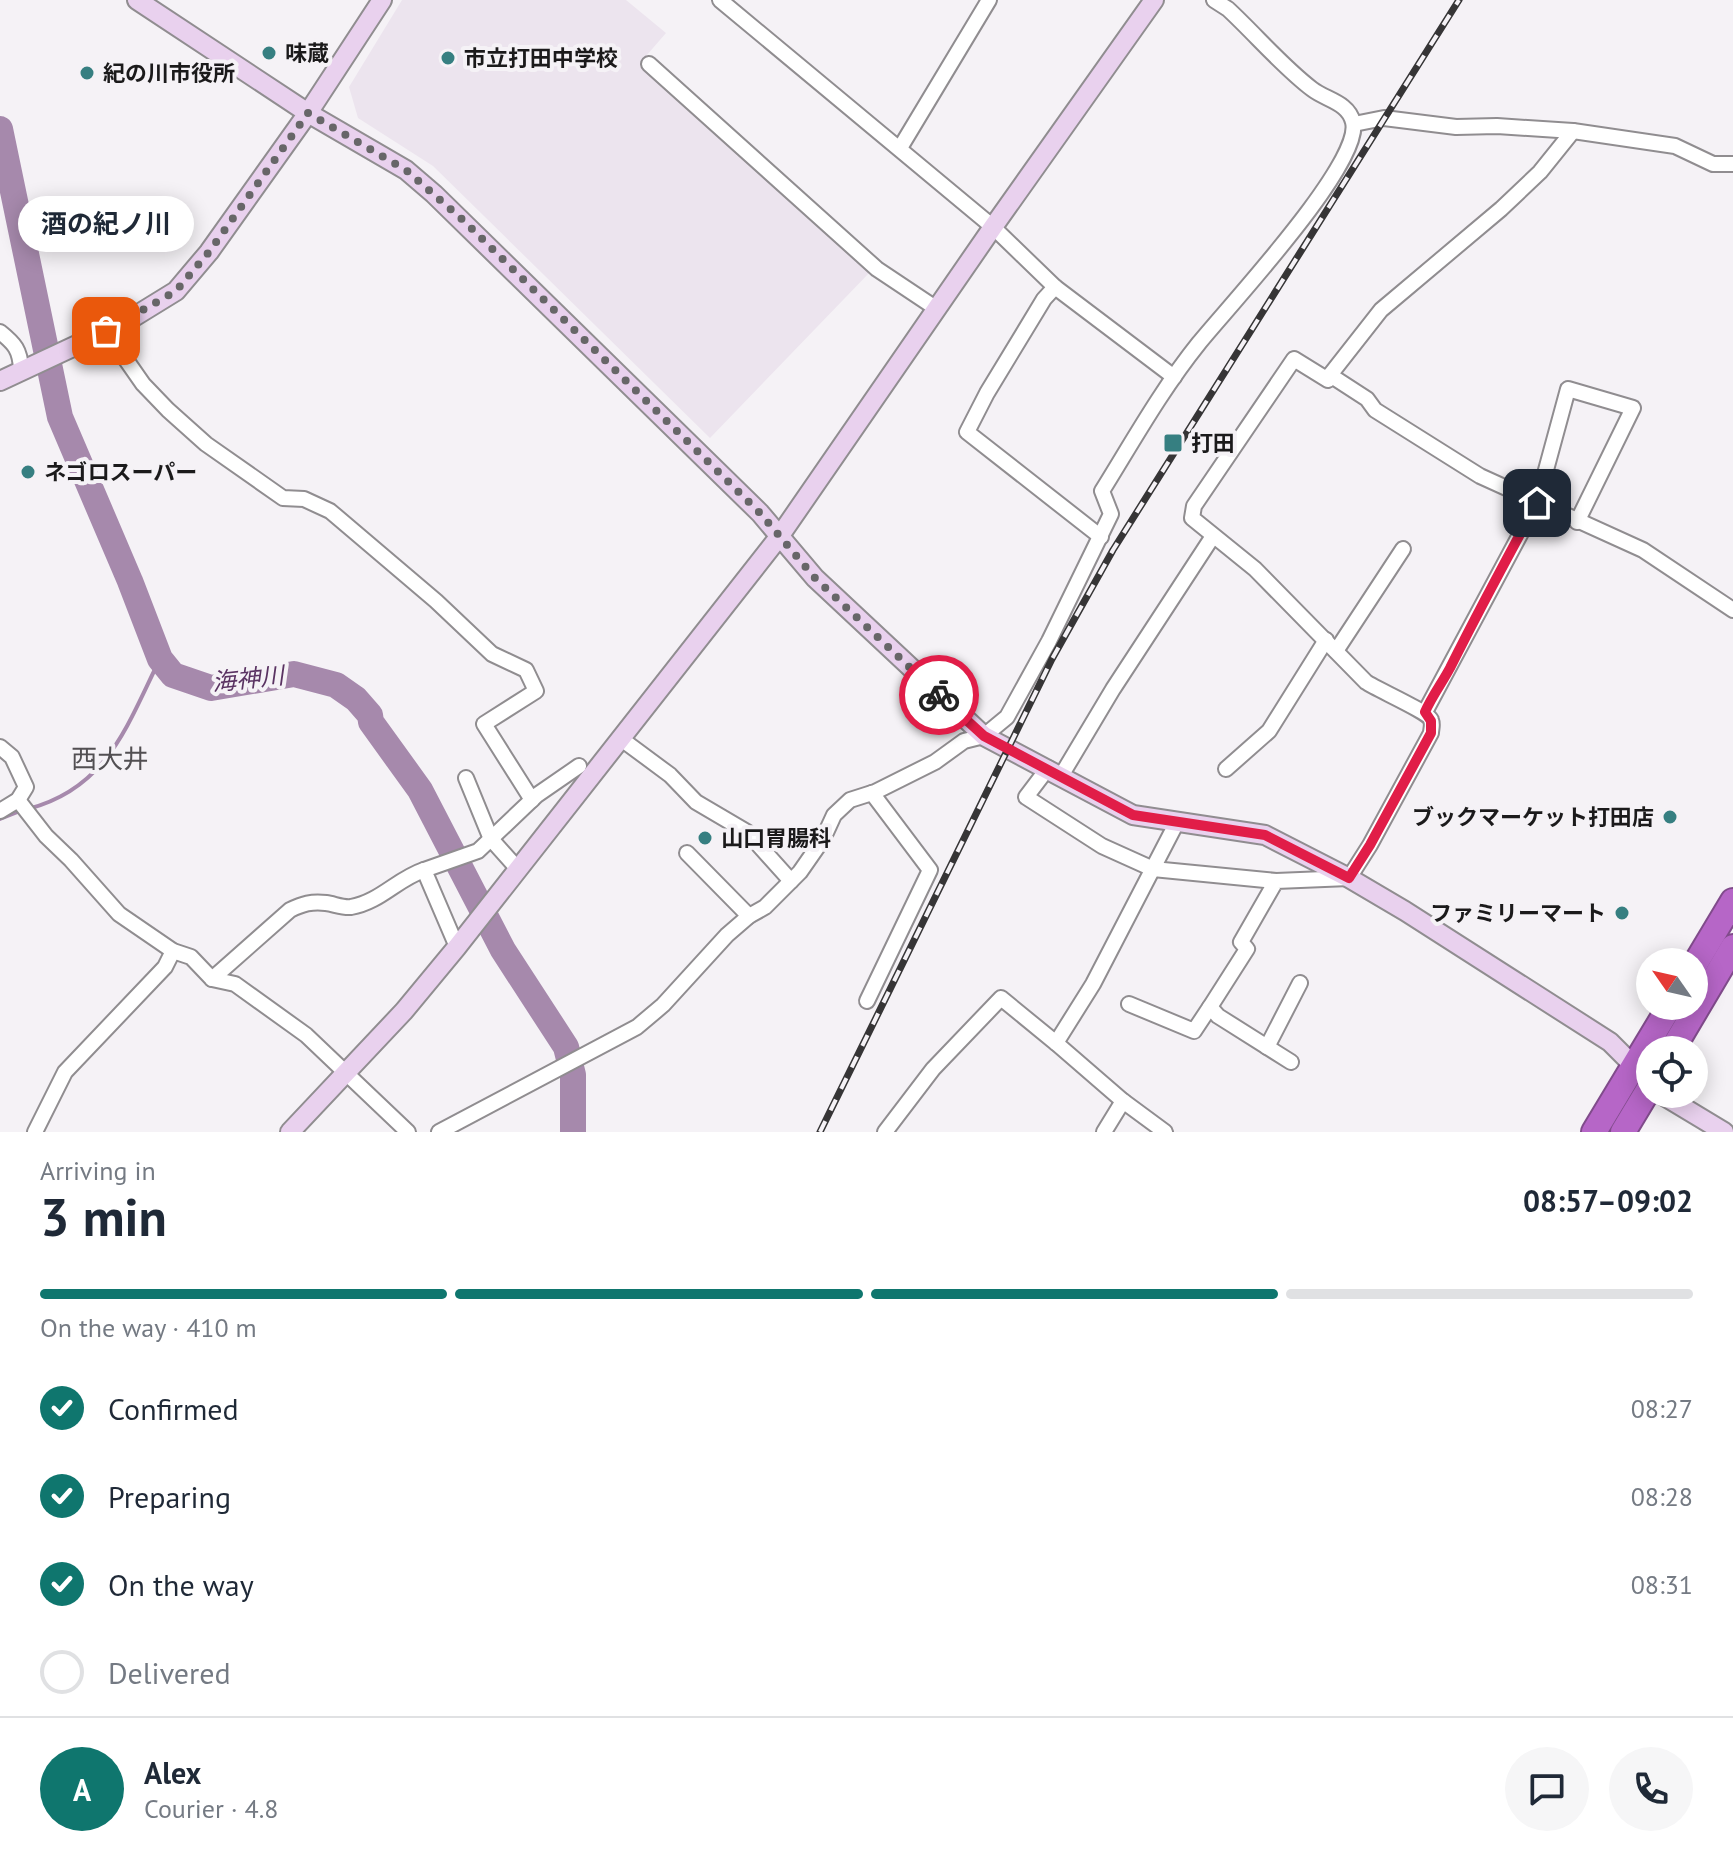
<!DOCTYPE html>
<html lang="en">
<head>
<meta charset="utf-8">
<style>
	:root { --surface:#fff; --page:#f6f6f7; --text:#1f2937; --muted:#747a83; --line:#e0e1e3; --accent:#0f766e }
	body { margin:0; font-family:"PT Sans","Noto Sans JP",sans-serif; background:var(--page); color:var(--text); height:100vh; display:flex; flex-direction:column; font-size:30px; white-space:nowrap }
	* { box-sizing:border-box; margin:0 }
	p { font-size:26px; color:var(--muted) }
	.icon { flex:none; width:44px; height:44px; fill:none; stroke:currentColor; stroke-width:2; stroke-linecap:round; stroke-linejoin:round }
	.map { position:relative; height:1132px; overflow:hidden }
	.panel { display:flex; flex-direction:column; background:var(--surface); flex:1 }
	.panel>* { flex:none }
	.needle { width:52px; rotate:304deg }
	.tools { position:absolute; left:1636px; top:948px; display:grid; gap:16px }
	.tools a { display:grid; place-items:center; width:72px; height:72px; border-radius:50%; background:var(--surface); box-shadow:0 4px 20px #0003; font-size:40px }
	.pin { position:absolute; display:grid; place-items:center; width:68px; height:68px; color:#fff; margin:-34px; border-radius:16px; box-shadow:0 4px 12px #0006 }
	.courier { position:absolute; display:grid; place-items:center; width:80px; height:80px; margin:-40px; border:6px solid #e11d48; border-radius:50%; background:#fff; color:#222; box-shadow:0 2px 10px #0007 }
	.bubble { position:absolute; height:56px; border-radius:28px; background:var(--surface); box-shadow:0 4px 20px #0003; font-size:26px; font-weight:700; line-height:56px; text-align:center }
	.headline em { font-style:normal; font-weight:700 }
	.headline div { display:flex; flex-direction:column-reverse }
	.headline { display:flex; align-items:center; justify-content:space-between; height:136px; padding:0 40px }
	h1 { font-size:52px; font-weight:700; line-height:60px }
	.bar { display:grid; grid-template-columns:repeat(4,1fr); gap:12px 8px; align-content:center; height:96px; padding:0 40px }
	.bar i { height:10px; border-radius:6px; background:var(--line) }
	.bar .on { background:var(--accent) }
	.bar p { grid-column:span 4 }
	.line { display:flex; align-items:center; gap:20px; padding:0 40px; border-top:2px solid var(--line) }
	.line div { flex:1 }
	.round { display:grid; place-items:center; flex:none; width:84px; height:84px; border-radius:42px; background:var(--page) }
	ol { padding:0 40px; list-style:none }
	li { display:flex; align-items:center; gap:24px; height:88px }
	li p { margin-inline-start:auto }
	li .icon { padding:8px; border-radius:50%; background:var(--accent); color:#fff; stroke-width:4 }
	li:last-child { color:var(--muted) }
	li i { width:44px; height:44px; border:4px solid var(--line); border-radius:50% }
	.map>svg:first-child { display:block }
</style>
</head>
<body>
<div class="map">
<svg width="1733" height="1132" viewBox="0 0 1733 1132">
	<rect width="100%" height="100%" fill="#f5f2f6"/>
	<path fill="#ece4ee" d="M402,0h224l40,33 -26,30 231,208 -161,167 -277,-272 -75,-48 -9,-31z"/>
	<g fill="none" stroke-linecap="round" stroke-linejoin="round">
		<g stroke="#a689ac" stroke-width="4">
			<path d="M28,809c80,-21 99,-84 132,-150"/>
			<path d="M0,819l20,-8"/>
		</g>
		<path stroke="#a689ac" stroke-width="26" d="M0,129l60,288 70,164 30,78 13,16 38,13 83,-14 42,11 20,14 14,16 1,7 49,68 83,160 63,97 7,28v57"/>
		<g stroke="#908d90" stroke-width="18">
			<g id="street">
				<path d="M720,0l273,227 62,60 119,90"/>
				<path d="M649,64l228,205 60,40"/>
				<path d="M1354,124l30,-6 72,9 41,-1 76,5 102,15 38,18h20"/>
				<path d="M900,148l89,-148"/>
				<path d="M1055,287l-11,12 -57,94 -20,39 134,105"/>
				<path d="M106,331l37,53 25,26 38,34 77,54 21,1 26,12 106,90 56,53 34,16 10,21 -52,33 48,76"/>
				<path d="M0,332c15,12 20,18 21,37"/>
				<path d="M1330,375l51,-65 120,-101 39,-37 33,-41"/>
				<path d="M1336,651l67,-102"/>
				<path d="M1425,712l112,-209 31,-114 65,19 -56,114"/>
				<path d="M620,738l50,37 26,27 51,30 44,49"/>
				<path d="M0,747l12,10 14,30 -8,13 -18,11"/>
				<path d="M1048,768l-22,29 76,49 51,23 123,12"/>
				<path d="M1226,769l43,-38 57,-91"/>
				<path d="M1061,776l52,-87 100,-153"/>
				<path d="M466,778l25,61 26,29"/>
				<path d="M18,800l28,36 25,24 48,54 54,37 18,6 21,22 23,5 71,51 102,97"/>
				<path d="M687,853l62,63"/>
				<path d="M457,947l-33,-77 54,-19 59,-56 42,-29"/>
				<path d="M212,979l78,-69c12,-6 22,-9 36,-7 8,1 17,5 25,4 29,-5 46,-28 73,-37"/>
				<path d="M867,1001l63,-131 -58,-77"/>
				<path d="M1129,1004l65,27 16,-24"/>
				<path d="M1267,1047l33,-64"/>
				<path d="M1291,1062l-73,-46 -8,-9 37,-58 -6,-7 35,-61 73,-3 21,-33 61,-112c0,-4 2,-8 0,-13 -2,-8 -53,-30 -65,-38l-111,-113 -63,-51 2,-12 100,-147 34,21 2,-5 37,24 8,11 105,66 163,74 90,60"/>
				<path d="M35,1132l30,-60 100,-105 8,-16"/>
				<path d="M439,1132l198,-105 26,-22 64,-70 22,-19 16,-9 35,-35 23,-33 11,-24 16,-15 25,-8 60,-30 29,-21 20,-5 23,-19 42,-76 62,-127 -9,-23c31,-50 60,-102 97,-148 29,-36 164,-180 154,-221 -5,-20 -27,-22 -41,-33 -30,-23 -56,-54 -84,-80l-14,-9"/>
				<path d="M885,1132l48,-63 68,-71 55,45"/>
				<path d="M1104,1132l19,-31"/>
				<path d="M1165,1132l-42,-31 -67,-58 37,-59 84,-162"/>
			</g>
		</g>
		<g stroke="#908d90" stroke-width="22">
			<g id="secondary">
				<path d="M137,0l171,113 98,57 28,24 326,319 55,65 169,158 149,79 132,20 84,43 56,33 205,131 40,40"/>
				<path d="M0,381l124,-58 52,-32 33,-39 99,-139 74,-113"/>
				<path d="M1661,1094l63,38"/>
				<path d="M290,1132l114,-121 53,-64 322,-410 214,-310 161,-227"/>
			</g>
		</g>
		<g stroke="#804b8b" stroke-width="28">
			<g id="highway">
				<path d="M1694,966l39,-65"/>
				<path d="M1672,1050l61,-103"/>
				<path d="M1594,1132l76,-126"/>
				<path d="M1623,1132l27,-45"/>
			</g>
		</g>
		<use href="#street" stroke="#fff" stroke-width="14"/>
		<use href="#secondary" stroke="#e9d1ee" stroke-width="18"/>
		<use href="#highway" stroke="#b666c7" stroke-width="24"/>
		<g stroke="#363536" stroke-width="7">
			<path id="rail" d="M820,1132l232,-473 61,-109 346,-550"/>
		</g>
		<use href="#rail" stroke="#f5f2f6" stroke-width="4" stroke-dasharray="12" stroke-linecap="butt"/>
	</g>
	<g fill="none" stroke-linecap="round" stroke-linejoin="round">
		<path stroke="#676668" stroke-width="8" stroke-dasharray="0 14.4" d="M106,331l70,-40 33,-39 99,-139 98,57 58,51 296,292 55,65 124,117"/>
		<path stroke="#e11d48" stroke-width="10" d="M939,695l45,41 149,79 132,20 84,43 21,-33 61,-112v-12l-6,-9c7,-16 17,-29 25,-44 28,-56 57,-110 87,-165"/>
	</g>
	<g fill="#367f81" stroke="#f5f2f6" stroke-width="3">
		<circle cx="269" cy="53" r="8"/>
		<circle cx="448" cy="58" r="8"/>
		<circle cx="87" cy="73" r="8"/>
		<rect x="1163" y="433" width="20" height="20" rx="4"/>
		<circle cx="28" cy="472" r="8"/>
		<circle cx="1670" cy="817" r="8"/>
		<circle cx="705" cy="838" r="8"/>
		<circle cx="1622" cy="913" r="8"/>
	</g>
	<g text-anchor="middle" stroke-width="8" stroke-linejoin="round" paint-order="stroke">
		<g font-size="22" font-weight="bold" fill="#1b1a1b" stroke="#f5f2f6" text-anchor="start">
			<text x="285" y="61">味蔵</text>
			<text x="464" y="66">市立打田中学校</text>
			<text x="103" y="81">紀の川市役所</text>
			<text x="1191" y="451">打田</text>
			<text x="44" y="480">ネゴロスーパー</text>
			<text x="1654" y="825" text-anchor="end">ブックマーケット打田店</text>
			<text x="721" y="846">山口胃腸科</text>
			<text x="1606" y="921" text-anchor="end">ファミリーマート</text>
		</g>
		<g font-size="24" font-style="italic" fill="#5a3362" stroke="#f5f2f6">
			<text transform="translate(248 679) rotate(-6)" y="8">海神川</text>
		</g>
		<g font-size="26" fill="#524f52" stroke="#f5f2f6">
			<text x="110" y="768">西大井</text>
		</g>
	</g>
</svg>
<div class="tools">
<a><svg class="needle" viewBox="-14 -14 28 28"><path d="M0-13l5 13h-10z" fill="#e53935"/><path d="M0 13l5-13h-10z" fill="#747a83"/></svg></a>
<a><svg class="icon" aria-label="locate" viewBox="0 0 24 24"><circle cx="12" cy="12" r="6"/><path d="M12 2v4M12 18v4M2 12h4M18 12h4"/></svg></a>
</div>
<div class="pin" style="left:106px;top:331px;background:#ea580c"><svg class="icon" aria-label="bag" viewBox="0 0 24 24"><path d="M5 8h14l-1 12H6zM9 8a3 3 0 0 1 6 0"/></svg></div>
<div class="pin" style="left:1537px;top:503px;background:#1f2937"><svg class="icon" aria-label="home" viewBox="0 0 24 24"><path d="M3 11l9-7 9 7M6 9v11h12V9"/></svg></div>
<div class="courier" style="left:939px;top:695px"><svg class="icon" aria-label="bike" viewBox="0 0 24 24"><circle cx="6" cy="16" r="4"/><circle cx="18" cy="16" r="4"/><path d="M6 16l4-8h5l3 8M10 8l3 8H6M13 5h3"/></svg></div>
<div class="bubble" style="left:18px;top:196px;width:176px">酒の紀ノ川</div>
</div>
<section class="panel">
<div class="headline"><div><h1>3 min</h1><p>Arriving in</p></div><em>08:57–09:02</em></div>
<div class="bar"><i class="on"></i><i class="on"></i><i class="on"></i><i></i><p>On the way · 410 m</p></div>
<ol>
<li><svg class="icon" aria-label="check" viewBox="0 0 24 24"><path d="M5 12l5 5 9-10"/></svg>Confirmed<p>08:27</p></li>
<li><svg class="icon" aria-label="check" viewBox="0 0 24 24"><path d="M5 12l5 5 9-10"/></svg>Preparing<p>08:28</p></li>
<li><svg class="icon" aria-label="check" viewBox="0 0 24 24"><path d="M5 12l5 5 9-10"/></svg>On the way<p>08:31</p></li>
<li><i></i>Delivered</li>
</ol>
<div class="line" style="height:144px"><b class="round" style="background:var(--accent);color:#fff">A</b><div><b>Alex</b><p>Courier · 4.8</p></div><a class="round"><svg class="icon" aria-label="chat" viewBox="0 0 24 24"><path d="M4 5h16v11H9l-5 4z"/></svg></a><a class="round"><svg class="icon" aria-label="phone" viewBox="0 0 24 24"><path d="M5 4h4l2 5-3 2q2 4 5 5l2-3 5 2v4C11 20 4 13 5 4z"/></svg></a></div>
</section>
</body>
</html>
